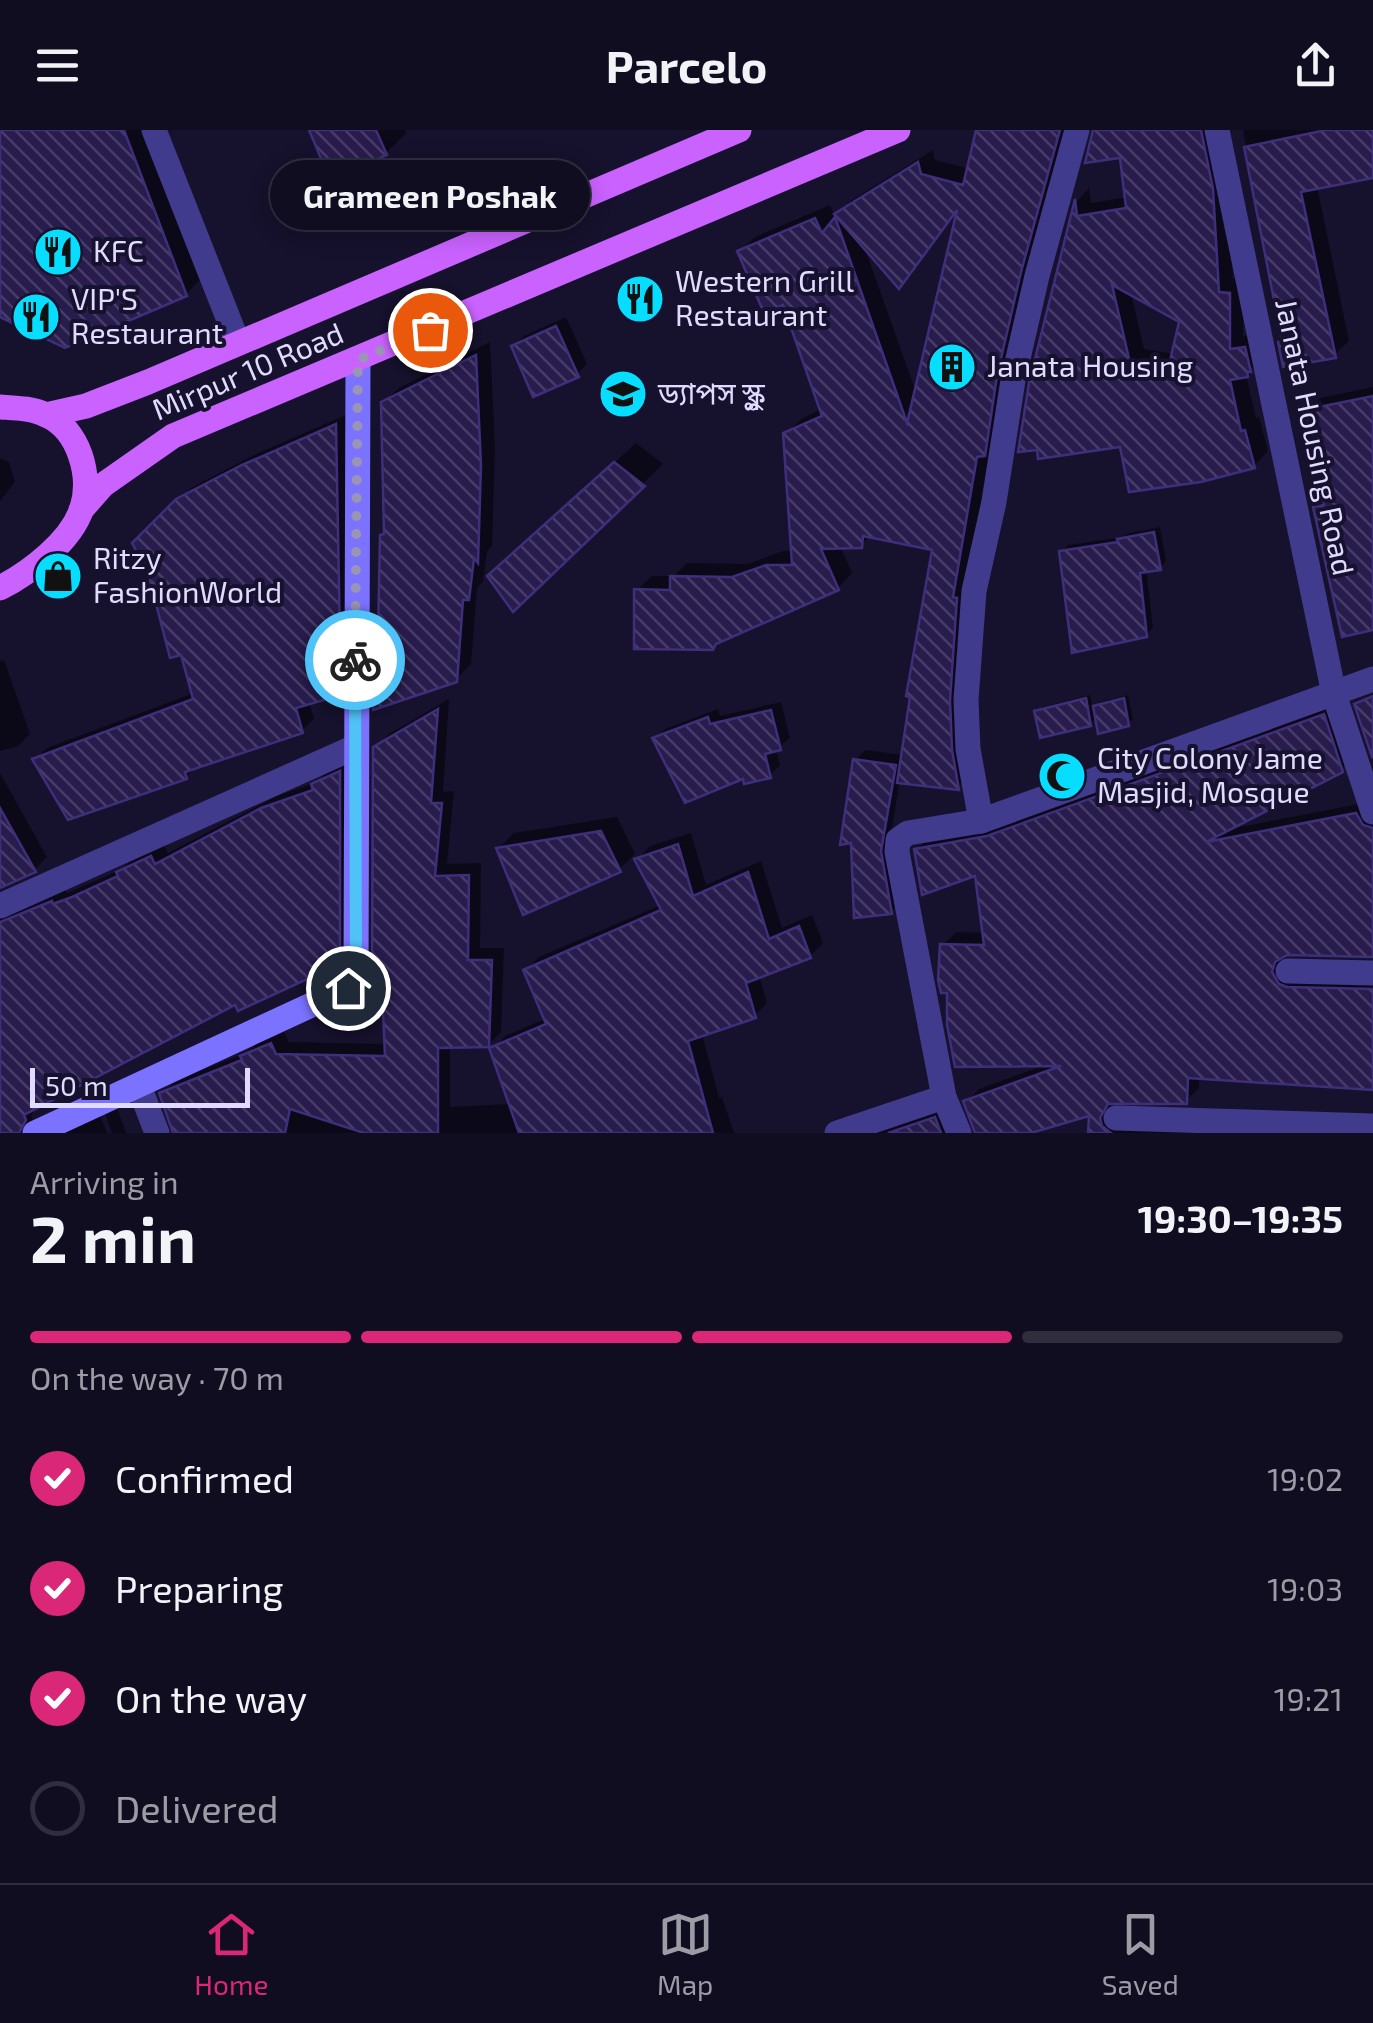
<!DOCTYPE html>
<html lang="en">
<head>
<meta charset="utf-8">
<style>
	:root { --surface:#100d21; --page:#19162a; --text:#f1f3f6; --muted:#9c9ca5; --line:#302d3f; --accent:#db2777 }
	body { margin:0; font-family:"Exo 2","Noto Sans Bengali",sans-serif; background:var(--page); color:var(--text); height:100vh; display:flex; flex-direction:column; font-size:38px; white-space:nowrap }
	* { box-sizing:border-box; margin:0 }
	p { font-size:32px; color:var(--muted) }
	.icon { flex:none; width:55px; height:55px; fill:none; stroke:currentColor; stroke-width:2; stroke-linecap:round; stroke-linejoin:round }
	.map { position:relative; height:1003px; overflow:hidden }
	.details { display:flex; flex-direction:column; background:var(--surface); flex:1 }
	.details>* { flex:none }
	.scale { position:absolute; left:30px; bottom:25px; width:220px; box-sizing:border-box; padding-left:10px; border:5px solid #e1dbff; border-top:0; font-size:28px; line-height:35px; white-space:nowrap; color:#e1dbff; -webkit-text-stroke:8px #16112c; paint-order:stroke }
	.pin { position:absolute; display:grid; place-items:center; width:85px; height:85px; color:#fff; margin:-42px; border:5px solid #fff; border-radius:50%; box-shadow:0 2px 10px #0007 }
	.courier { position:absolute; display:grid; place-items:center; width:100px; height:100px; margin:-50px; border:8px solid #4fc3f7; border-radius:50%; background:#fff; color:#222; box-shadow:0 2px 12px #0007 }
	.bubble { position:absolute; height:70px; border-radius:35px; background:var(--surface); box-shadow:0 5px 25px #0003,0 0 0 2px var(--line); font-size:32px; font-weight:700; line-height:70px; text-align:center }
	.summary em { font-style:normal; font-weight:700 }
	.summary div { display:flex; flex-direction:column-reverse }
	.summary { display:flex; align-items:center; justify-content:space-between; height:170px; padding:0 30px }
	h1 { font-size:65px; font-weight:700; line-height:75px }
	.bar { display:grid; grid-template-columns:repeat(4,1fr); gap:15px 10px; align-content:center; height:120px; padding:0 30px }
	.bar i { height:12px; border-radius:8px; background:var(--line) }
	.bar .on { background:var(--accent) }
	.bar p { grid-column:span 4 }
	ol { padding:0 30px; list-style:none }
	li { display:flex; align-items:center; gap:30px; height:110px }
	li p { margin-inline-start:auto }
	li .icon { padding:10px; border-radius:50%; background:var(--accent); color:#fff; stroke-width:4 }
	li:last-child { color:var(--muted) }
	li i { width:55px; height:55px; border:5px solid var(--line); border-radius:50% }
	header { display:flex; justify-content:space-between; align-items:center; height:130px; padding:0 30px; background:var(--surface); font-size:45px; font-weight:700 }
	.tabs { display:flex; justify-content:space-around; align-items:center; height:140px; border-top:2px solid var(--line); background:var(--surface); font-size:28px; color:var(--muted) }
	.tabs a { display:grid; justify-items:center; gap:5px }
	.tabs .on { color:var(--accent) }
	.map>svg:first-child { display:block }
</style>
</head>
<body>
<header><svg class="icon" aria-label="menu" viewBox="0 0 24 24"><path d="M4 6h16M4 12h16M4 18h16"/></svg>Parcelo<svg class="icon" aria-label="share" viewBox="0 0 24 24"><path d="M12 15V3M7 8l5-5 5 5M5 13v7h14v-7"/></svg></header>
<div class="map">
<svg width="1373" height="1003" viewBox="0 0 1373 1003">
	<defs>
		<pattern id="building-back-hatch" width="6" height="6" patternUnits="userSpaceOnUse" patternTransform="scale(2.5)"><rect width="6" height="6" fill="#281c4d"/><path d="M-1 5l2 2M0 0l6 6M5-1l2 2" fill="none" stroke="#473c68"/></pattern>
	</defs>
	<rect width="100%" height="100%" fill="#16112c"/>
	<g fill="#0007" fill-rule="evenodd">
		<path d="M0,0h145l57,148 -16,16 -186,20z"/>
		<path d="M312,0h93l1,3 -20,20z"/>
		<path d="M979,0h92l-81,317 -23,136 5,190 -14,14 -58,-7 -10,59 11,63 -10,10 -36,-152 10,-10 39,5 31,-207 -64,-13 -10,10 -21,1 12,27 -14,15 -201,2 15,-14h22l13,-13 61,1 35,-13h11l-8,-117 15,-15 21,-10 -37,-107 -45,-51 15,-14 75,-32 5,12 17,-17 81,-50 2,10 32,8zM961,77l-44,188 -53,-149 35,40z"/>
		<path d="M1094,0h123l9,44 7,105h11l-1,57 17,-3 1,27 -15,15 10,43 3,-1 9,34 -14,15 -132,-22 -91,-60 46,-183 12,-13 2,15 37,-6 -6,-41zM1131,163l51,28 -8,33 -30,-5z"/>
		<path d="M1243,0h130v45l-56,11 32,155 -15,14 -50,-16z"/>
		<path d="M566,187l21,47 -10,10 -63,-28 10,-10z"/>
		<path d="M490,212l5,106 -3,98 -5,5 -4,31 -6,6 -6,76 -15,15 -80,-43 5,-5 5,-98 -3,-130 16,-15z"/>
		<path d="M1373,257v240l-57,-119 9,-9 -18,-88 13,-13z"/>
		<path d="M348,284l4,267 -13,12 -30,9 5,17 -13,12 -104,34 -11,12 -151,-18 12,-11 147,-55 -11,-41 -48,-109 56,-55 65,-34z"/>
		<path d="M636,313l27,21 -150,144 -2,-52z"/>
		<path d="M0,328l9,4 6,20 -15,19z"/>
		<path d="M1160,397l6,34 -6,6 -14,2 7,59 -7,6 -85,-82 7,-7 55,-8 3,-3z"/>
		<path d="M4,530l26,74 -12,12 -18,5v-90z"/>
		<path d="M1090,565l3,14 7,-7 28,-7 5,24 -5,4 -31,-6 -7,7 -53,-12 5,-5z"/>
		<path d="M449,569l-6,93 11,-1 -7,73 34,-1 -1,85h24l-3,84 -13,13h-38v62l61,-3 -19,-55 13,-13 42,-18 -21,-48 13,-13 122,-52 -23,-46 12,-13 41,-13 15,52 55,-24 21,67 30,-13 11,28 -13,13 -51,19 8,28 -13,13 -52,18 17,64 3,-1 12,36h-69l-2,-6 -16,6h-472l-13,-39 13,-13 73,-29 8,-8 28,-12 5,10 98,2 -3,-58 -9,-10 1,-228 13,-14z"/>
		<path d="M781,572l9,36 -14,11 4,16 -10,10h-25l-90,-36 10,-10 53,-20 2,7z"/>
		<path d="M1336,573l18,54 -13,13 -111,59 139,-27 4,7v145h-88l-1,3 7,15 82,5v110l-174,-11v12l-13,13h-74l2,13 259,19h-283l1,-20 -69,20h-45l-11,-31 13,-13 68,-25 -97,-73 -7,-46 13,-13 29,1 -8,-60 -61,-23 13,-13z"/>
		<path d="M352,631v187l-14,13 -102,40 -198,104 -7,11 6,17h-37v-232l65,-12 2,4 56,-24 9,-10 32,-14 4,8 109,-57 40,-14 10,-10z"/>
		<path d="M0,643l47,84 -13,13 -34,17z"/>
		<path d="M617,687l18,37 -16,15 -120,-21 15,-15z"/>
		<path d="M948,976l14,27h-89z"/>
		<path d="M117,978l9,25h-14l-7,-20z"/>
		<path d="M100,985l7,18h-48z"/>
	</g>
	<g fill="url(#building-back-hatch)" stroke="#3f2e7a" stroke-width="2.5" fill-rule="evenodd">
		<path d="M0,0h124l63,166 -122,52 -65,-31z"/>
		<path d="M309,0h67l11,25 -48,20 -5,-11 -9,4z"/>
		<path d="M976,0h84l-39,142 -24,104 -12,80 -8,1 -24,140 4,1 -7,102 2,50 7,40 -62,-7 13,-86 -4,-1 26,-146 -69,-14 -1,12 -41,1 18,41 -123,54 -3,6 -79,-1v-60l36,1v-14l62,1 34,-12h26l-9,-132 39,-17 -39,-111 -19,8 -27,-62 78,-33 7,15 13,-16 72,206 50,-213 -58,79 -65,-75 84,-52 3,12 42,11z"/>
		<path d="M1093,0h108l12,59 6,103 11,1v56l15,-2 6,25h-4l1,5 -18,3 11,51 4,-1 10,38 -54,14 -72,10 -9,-45 -82,12 -1,-9 -19,2 11,-69 46,-184 2,17 49,-8 -6,-50 -35,5zM1112,155l67,37 -11,47 -38,-6z"/>
		<path d="M1326,0h47v48l-72,14 35,166 -53,9 -5,-25 4,-1 -38,-194z"/>
		<path d="M556,196l23,51 -46,20 -22,-51z"/>
		<path d="M476,225l5,110 -3,98 -4,-5 -5,42h-6l-6,82 -84,28v-75h5l2,-100 4,-1 -3,-132z"/>
		<path d="M1373,266v234l-31,7 -29,-130 11,-2 -20,-95z"/>
		<path d="M336,294l5,271 -45,13 7,25 -118,39 2,7 -119,41 -36,-61 161,-60 -12,-44 -11,3 -22,-85 -16,-30 44,-44 66,-34z"/>
		<path d="M614,332l31,24 -132,126 -26,-36z"/>
		<path d="M1154,402l7,38 -21,3 7,64 -75,16 -13,-102 59,-9 -1,-3z"/>
		<path d="M1373,566v60l-1,1 -18,-53z"/>
		<path d="M1086,568l5,28 -51,12 -6,-27z"/>
		<path d="M1124,568l5,28 -31,8 -5,-28z"/>
		<path d="M438,579l-7,94h11l-7,73 34,-1 -1,85h24l-3,87 -51,1v85h-74l-74,-24 -5,24h-112l-14,-40 83,-33 -2,-4 31,-13 5,11 109,2 -3,-67 -18,5 8,-19 1,-228z"/>
		<path d="M771,580l10,40 -16,4 6,24 -27,6 -1,-5 -58,24 -33,-65 56,-21 2,7z"/>
		<path d="M1324,584l19,58 -137,70 150,-29 7,12 10,3v129l-86,-2 -12,7 -3,10 7,12 8,3 86,2v101l-185,-12 -1,26h-79l-8,14 2,8 9,7h-23l1,-17 -58,17h-56l-12,-32 98,-35 -106,1 -8,-42v-32h-6l-3,-13 2,-36 44,1 -9,-69 -53,19 -8,-46 73,-13z"/>
		<path d="M853,629l43,6 -15,86 11,63 -38,4 -3,-75 -11,2z"/>
		<path d="M340,641v193l-102,47 -3,-6 -211,110 2,5 -7,13h-19v-211l52,-21 1,3 19,-7 46,-21 -2,-4 35,-16 4,8 106,-56 52,-18 -2,-6z"/>
		<path d="M0,678l36,64 -36,16z"/>
		<path d="M601,701l20,41 -98,43 -27,-67z"/>
		<path d="M678,714l15,52 55,-24 21,67 30,-13 12,32 -65,25 10,35 -68,23 25,92h-194l-30,-85 57,-24 -23,-54 138,-60 -27,-51z"/>
		<path d="M935,987l6,16h-53z"/>
	</g>
	<g fill="none" stroke-linecap="round" stroke-linejoin="round">
		<g stroke="#403b8c" stroke-width="25">
			<path d="M154,0l84,213"/>
			<path d="M1217,0l117,564 39,118"/>
			<path d="M981,691l-13,-72 -2,-49 8,-109 20,-89 19,-122 24,-104 40,-146"/>
			<path d="M0,776l355,-159"/>
			<path d="M1288,841l85,2"/>
			<path d="M139,956l18,47"/>
			<path d="M944,967l15,36"/>
			<path d="M1116,988l257,8"/>
			<path d="M837,1003l107,-36 -47,-245 1,-12 10,-7 73,-12 392,-142"/>
		</g>
		<path stroke="#7b72ff" stroke-width="25" d="M35,1003l313,-145 8,-13 2,-614"/>
		<g stroke="#ca62ff" stroke-width="25">
			<path d="M0,277c15,1 32,1 46,8 33,14 46,61 36,93 -11,34 -53,65 -82,80"/>
			<path d="M46,285l40,-9 62,-24 591,-252"/>
			<path d="M81,380l22,-25 70,-49 725,-306"/>
		</g>
	</g>
	<g fill="none" stroke-linecap="round" stroke-linejoin="round">
		<path stroke="#9a94b5" stroke-width="10" stroke-dasharray="0 18" d="M355,530l3,-300 72,-30"/>
		<path stroke="#4fc3f7" stroke-width="12" d="M348,858l8,-13 -1,-315"/>
	</g>
	<defs>
		<g id="restaurant-disc" transform="scale(2.5)"><circle r="9.5" fill="#07deff" stroke="#16112c"/><path d="M-5-6h1v4h1v-4h1v4h1v-4h1v5L-1.5 .5V6h-2V.5L-5-1ZM5-6V6H3V1.5H1.5Q1.5-4 5-6Z" fill="#111"/></g>
		<g id="building-disc" transform="scale(2.5)"><circle r="9.5" fill="#07deff" stroke="#16112c"/><path d="M-4-6H4V6H1V3H-1V6H-4ZM-2.5-4.3h1.7v1.8h-1.7ZM.8-4.3h1.7v1.8H.8ZM-2.5-1h1.7V.8h-1.7ZM.8-1h1.7V.8H.8Z" fill="#111"/></g>
		<g id="school-disc" transform="scale(2.5)"><circle r="9.5" fill="#07deff" stroke="#16112c"/><path d="M0-5L7-2L0 1L-7-2ZM-4 1L0 2.5L4 1V4Q0 6-4 4Z" fill="#111"/></g>
		<g id="shop-disc" transform="scale(2.5)"><circle r="9.5" fill="#07deff" stroke="#16112c"/><path d="M-5-2.5h2.3a2.7 3.5 0 0 1 5.4 0H5L5.5 6h-11ZM-1.5-2.5h3a1.5 2.3 0 0 0-3 0Z" fill="#111"/></g>
		<g id="mosque-disc" transform="scale(2.5)"><circle r="9.5" fill="#07deff" stroke="#16112c"/><path d="M3.5-4.9A6 6 0 1 0 3.5 4.9A5 5 0 1 1 3.5-4.9Z" fill="#111"/></g>
	</defs>
	<g fill-rule="evenodd">
		<use href="#restaurant-disc" x="58" y="122"/>
		<use href="#restaurant-disc" x="640" y="169"/>
		<use href="#restaurant-disc" x="36" y="187"/>
		<use href="#building-disc" x="952" y="237"/>
		<use href="#school-disc" x="623" y="264"/>
		<use href="#shop-disc" x="58" y="446"/>
		<use href="#mosque-disc" x="1062" y="646"/>
	</g>
	<g text-anchor="middle" stroke-width="8" stroke-linejoin="round" paint-order="stroke">
		<g font-size="30" fill="#e1dbff" stroke="#16112c" text-anchor="start">
			<text x="93" y="132">KFC</text>
			<text x="675" y="162">Western Grill<tspan x="675" dy="34">Restaurant</tspan></text>
			<text x="71" y="180">VIP'S<tspan x="71" dy="34">Restaurant</tspan></text>
			<text x="987" y="247">Janata Housing</text>
			<text x="658" y="274">ড্যাপস স্কুল</text>
			<text x="93" y="439">Ritzy<tspan x="93" dy="34">FashionWorld</tspan></text>
			<text x="1097" y="639">City Colony Jame<tspan x="1097" dy="34">Masjid, Mosque</tspan></text>
		</g>
		<g font-size="30" fill="#e1dbff" stroke="#16112c">
			<text transform="translate(248 242) rotate(-23)" y="10">Mirpur 10 Road</text>
			<text transform="translate(1314 307) rotate(78)" y="10">Janata Housing Road</text>
		</g>
	</g>
</svg>
<div class="scale">50 m</div>
<div class="pin" style="left:430px;top:200px;background:#ea580c"><svg class="icon" aria-label="bag" viewBox="0 0 24 24"><path d="M5 8h14l-1 12H6zM9 8a3 3 0 0 1 6 0"/></svg></div>
<div class="pin" style="left:348px;top:858px;background:#1f2937"><svg class="icon" aria-label="home" viewBox="0 0 24 24"><path d="M3 11l9-7 9 7M6 9v11h12V9"/></svg></div>
<div class="courier" style="left:355px;top:530px"><svg class="icon" aria-label="bike" viewBox="0 0 24 24"><circle cx="6" cy="16" r="4"/><circle cx="18" cy="16" r="4"/><path d="M6 16l4-8h5l3 8M10 8l3 8H6M13 5h3"/></svg></div>
<div class="bubble" style="left:270px;top:30px;width:320px">Grameen Poshak</div>
</div>
<section class="details">
<div class="summary"><div><h1>2 min</h1><p>Arriving in</p></div><em>19:30–19:35</em></div>
<div class="bar"><i class="on"></i><i class="on"></i><i class="on"></i><i></i><p>On the way · 70 m</p></div>
<ol>
<li><svg class="icon" aria-label="check" viewBox="0 0 24 24"><path d="M5 12l5 5 9-10"/></svg>Confirmed<p>19:02</p></li>
<li><svg class="icon" aria-label="check" viewBox="0 0 24 24"><path d="M5 12l5 5 9-10"/></svg>Preparing<p>19:03</p></li>
<li><svg class="icon" aria-label="check" viewBox="0 0 24 24"><path d="M5 12l5 5 9-10"/></svg>On the way<p>19:21</p></li>
<li><i></i>Delivered</li>
</ol>
</section>
<nav class="tabs">
<a class="on"><svg class="icon" aria-label="home" viewBox="0 0 24 24"><path d="M3 11l9-7 9 7M6 9v11h12V9"/></svg>Home</a>
<a><svg class="icon" aria-label="map" viewBox="0 0 24 24"><path d="M3 6l6-2 6 2 6-2v14l-6 2-6-2-6 2zM9 4v14M15 6v14"/></svg>Map</a>
<a><svg class="icon" aria-label="saved" viewBox="0 0 24 24"><path d="M7 4h10v16l-5-4-5 4z"/></svg>Saved</a>
</nav>
</body>
</html>
